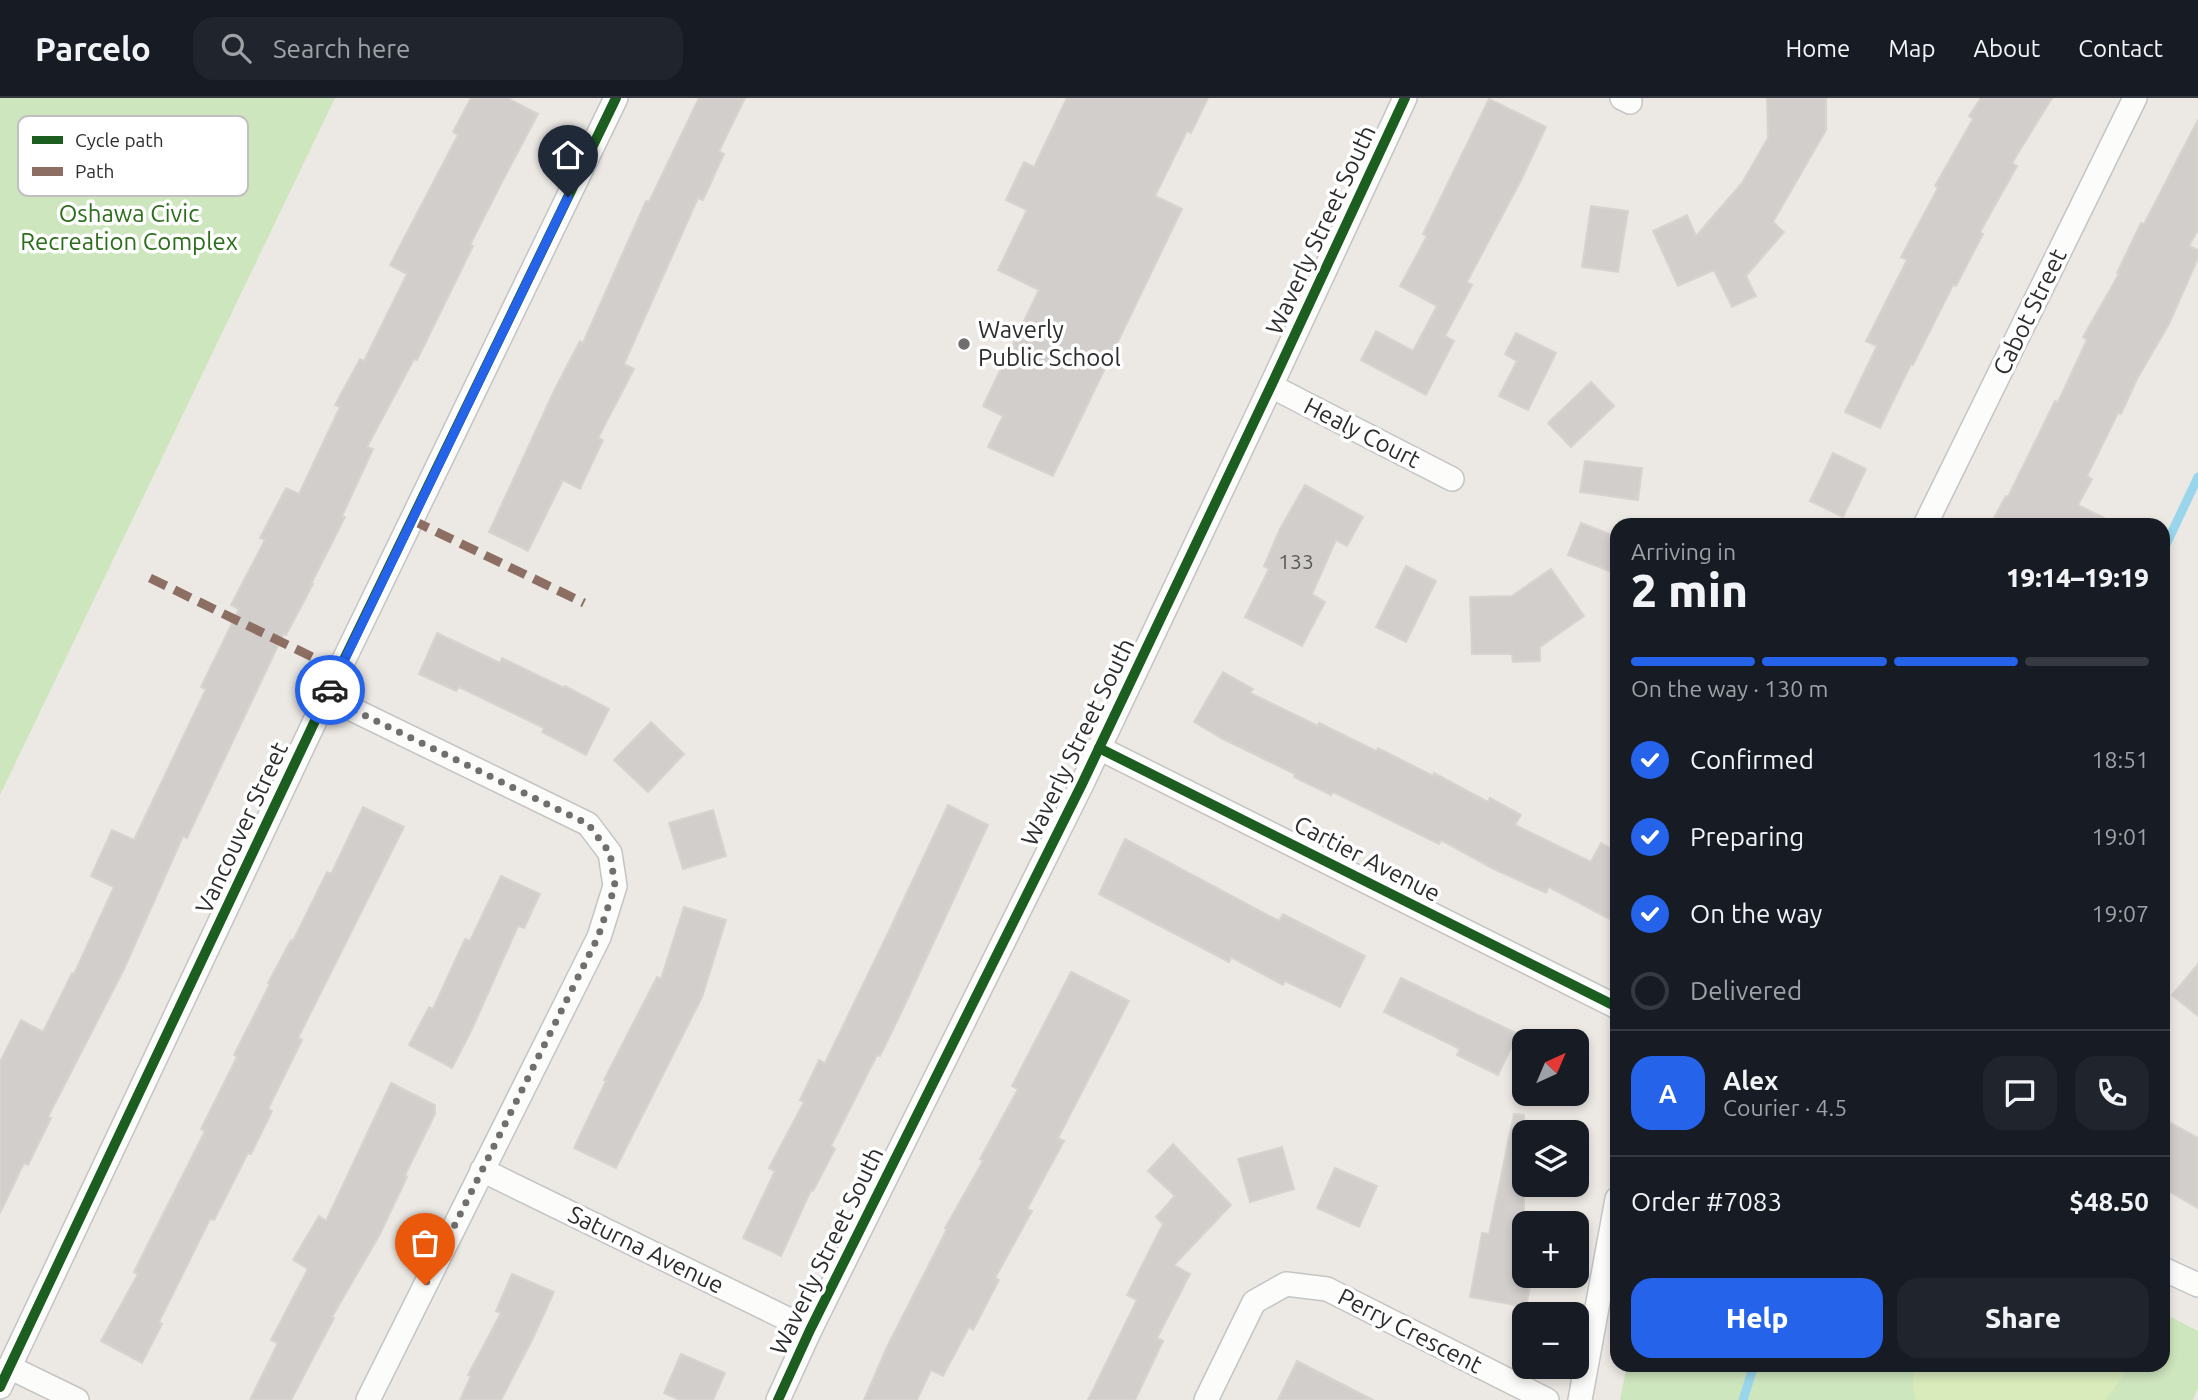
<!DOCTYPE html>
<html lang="en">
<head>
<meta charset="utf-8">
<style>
	:root { --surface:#171b24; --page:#20242c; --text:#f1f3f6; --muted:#9ea1a6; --line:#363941; --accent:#2563eb }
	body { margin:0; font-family:Ubuntu,sans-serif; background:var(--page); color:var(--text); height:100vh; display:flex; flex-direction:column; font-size:26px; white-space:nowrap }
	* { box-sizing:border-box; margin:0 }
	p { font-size:23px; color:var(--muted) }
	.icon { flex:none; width:38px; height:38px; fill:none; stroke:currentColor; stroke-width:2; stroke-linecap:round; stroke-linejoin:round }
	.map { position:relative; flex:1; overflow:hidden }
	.drawer { position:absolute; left:1610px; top:420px; width:560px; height:854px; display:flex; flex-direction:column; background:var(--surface); border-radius:21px; box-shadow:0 4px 10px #0003 }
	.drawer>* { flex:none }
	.needle { width:46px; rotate:44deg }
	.fabs { position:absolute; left:1512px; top:931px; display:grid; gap:14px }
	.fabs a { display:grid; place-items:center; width:77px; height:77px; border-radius:14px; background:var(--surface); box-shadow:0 4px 10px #0003; font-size:35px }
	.pin { position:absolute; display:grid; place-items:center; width:60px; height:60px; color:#fff; margin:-72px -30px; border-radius:50% 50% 50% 0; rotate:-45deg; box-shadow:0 0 7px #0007 }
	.pin .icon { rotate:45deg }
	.courier { position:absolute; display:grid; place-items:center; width:70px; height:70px; margin:-35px; border:5px solid #2563eb; border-radius:50%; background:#fff; color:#222; box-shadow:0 2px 9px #0007 }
	.summary em { font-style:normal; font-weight:800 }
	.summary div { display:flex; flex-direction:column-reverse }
	.summary { display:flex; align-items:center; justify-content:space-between; height:119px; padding:0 21px }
	h1 { font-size:46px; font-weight:800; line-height:52px }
	.bar { display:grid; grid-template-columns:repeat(4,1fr); gap:10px 7px; align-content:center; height:84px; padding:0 21px }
	.bar i { height:9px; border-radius:5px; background:var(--line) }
	.bar .selected { background:var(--accent) }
	.bar p { grid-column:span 4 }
	.line { display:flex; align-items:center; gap:18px; padding:0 21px; border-top:2px solid var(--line) }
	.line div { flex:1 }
	.round { display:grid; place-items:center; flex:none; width:74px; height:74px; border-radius:21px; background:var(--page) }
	ol { padding:0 21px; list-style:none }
	li { display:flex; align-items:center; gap:21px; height:77px }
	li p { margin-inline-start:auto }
	li .icon { padding:7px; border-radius:50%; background:var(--accent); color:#fff; stroke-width:4 }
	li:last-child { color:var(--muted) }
	li i { width:38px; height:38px; border:4px solid var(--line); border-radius:50% }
	.button { display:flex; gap:14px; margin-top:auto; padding:14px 21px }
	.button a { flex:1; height:80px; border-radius:21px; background:var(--accent); color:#fff; font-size:28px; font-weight:800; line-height:80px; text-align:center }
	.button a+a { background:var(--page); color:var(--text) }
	header { display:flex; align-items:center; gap:42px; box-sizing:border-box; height:98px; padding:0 35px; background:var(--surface); border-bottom:2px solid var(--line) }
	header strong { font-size:33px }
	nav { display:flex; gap:38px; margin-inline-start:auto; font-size:24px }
	.search { width:490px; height:63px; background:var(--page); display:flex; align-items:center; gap:18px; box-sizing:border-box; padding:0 24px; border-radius:21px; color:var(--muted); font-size:26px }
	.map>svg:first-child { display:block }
</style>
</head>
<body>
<header>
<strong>Parcelo</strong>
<div class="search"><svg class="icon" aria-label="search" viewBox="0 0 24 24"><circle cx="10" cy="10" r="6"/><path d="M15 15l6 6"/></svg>Search here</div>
<nav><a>Home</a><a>Map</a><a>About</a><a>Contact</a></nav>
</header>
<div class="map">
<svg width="2198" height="1302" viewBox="0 0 2198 1302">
	<rect width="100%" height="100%" fill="#ece8e4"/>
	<g fill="#cee6be">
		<path d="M0,0h335l-335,697z"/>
		<path d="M2163,1215l35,18v57l-5,12h-573l7,-35h536z"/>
	</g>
	<path fill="#d9eabb" d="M1914,1267h216l-24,35h-190l-3,-11z"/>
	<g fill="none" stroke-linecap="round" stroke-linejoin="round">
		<g stroke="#99d6ec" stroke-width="9">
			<path d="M2163,453l35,-74"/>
			<path d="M1743,1302l11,-35"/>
		</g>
	</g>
	<g fill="#d1cecb" stroke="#d7d4d0" stroke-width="2">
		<path d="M471,0h36l31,16 -35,66 -33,65 3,1 -56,114 -3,-1 -47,88 6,2 -31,67 3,1 -34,67h2l-27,51 -2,-2 -97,205 -4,-2 -59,133 -76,148 3,1 -23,47 -4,-2 -24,50v-151l21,-42 22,12 29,-59 2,1 40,-87 -23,-11 21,-46 22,10 72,-151 -5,-2 38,-78 -8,-4 34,-65 -5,-2 26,-50 13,6 41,-87 -5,-2 25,-46 4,2 43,-87 -17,-9 68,-130 -5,-3z"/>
		<path d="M699,0h46l-26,53 5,3 -21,46 -5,-2 -74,166 10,5 -36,69 5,2 -23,49 -17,-9 -35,71 -39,-19 65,-141 26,-50 3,2 63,-142 3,1z"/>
		<path d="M1067,0h141l-17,35 -4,-2 -32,65 27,13 -129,267 -65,-29 15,-31 -20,-10 56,-116 -41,-20 29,-60 -21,-10 18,-38 10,5z"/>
		<path d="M1767,0h59v32l-53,92 11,10 -38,44 10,20 -24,11 -18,-37 -36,16 -25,-55 34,-16 9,21 46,-53 26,-45z"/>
		<path d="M1981,0h71l-40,65 5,3 -37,66 3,2 -27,52 -3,-1 -40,80 -2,-1 -31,64 -35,-16 32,-66 -11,-5 41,-81 -6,-3 37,-69 -3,-2 38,-67 -4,-3z"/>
		<path d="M1489,1l57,28 -25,53 -54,102 5,3 -27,51 9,5 -28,54 -65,-35 15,-29 37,20 24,-45 -37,-20 27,-50 -4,-2z"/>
		<path d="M2198,22v110l-9,16 9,4v8l-29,66 -32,55 -16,35 -3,-1 -31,63 5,3 -14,26 40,20h-128l16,-29 2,1 47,-96 3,1 29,-62 -4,-3 36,-63 -2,-1 24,-50 3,1z"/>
		<path d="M1591,108l37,5 -10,61 -36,-5z"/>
		<path d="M1516,235l40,20 -28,57 -29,-14 18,-35 -12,-7z"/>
		<path d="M1591,284l23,24 -43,41 -23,-24z"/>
		<path d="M1833,355l33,16 -23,48 -33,-16z"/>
		<path d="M1585,363l57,7 -4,32 -58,-8z"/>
		<path d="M1305,387l58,32 -16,29 -11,-6 -24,54 13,8 -23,44 -57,-29 24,-48 -5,-3 16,-37z"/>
		<path d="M1581,425l36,14v37l-49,-19z"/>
		<path d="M1406,468l30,15 -30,61 -30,-15z"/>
		<path d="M1551,471l33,47 -44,31v14l-27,1 -1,-8h-40l-2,-57 42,-1z"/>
		<path d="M437,535l63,30 2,-5 62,30 1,-2 44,23 -23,46 -44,-23 2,-4 -85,-41 -3,4 -37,-17z"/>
		<path d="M1223,574l30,17 -3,4 68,33 1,-3 57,28 2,-3 55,28 1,-3 54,29 2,-4 31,17 -6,10 76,37 10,-19 16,9v71l-68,-36 -3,6 -54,-25 -51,-28 -2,4 -106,-52 -2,3 -37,-18 1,-3 -72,-35 -29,-17z"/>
		<path d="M651,624l33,32 -36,38 -34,-32z"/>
		<path d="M948,707l40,20 -88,190 -20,41 -3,-1 -46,91 4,3 -22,42 -2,-1 -30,66 -38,-18 32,-67 -6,-3 35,-66 -4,-2 19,-40 6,3 64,-132z"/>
		<path d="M363,709l41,20 -106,211 4,2 -34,69 4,2 -21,43 -3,-1 -34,67 -4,-1 -51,103 3,2 -20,39 -41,-22 37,-67 -4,-2 71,-141 -4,-2 36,-72 -3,-2 36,-71 -2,-1 23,-43 2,1 34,-69 4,2z"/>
		<path d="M713,712l13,46 -43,13 -14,-46z"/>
		<path d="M1125,741l154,82 4,-7 82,42 -25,51 -55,-26 -2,4 -52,-28 -2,5 -130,-68z"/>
		<path d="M501,778l39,18 -16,34 -6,-2 -46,103 -20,39 -43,-23 20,-38 4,2 32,-70 5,2z"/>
		<path d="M684,809l42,13 -24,77 -86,171 -42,-20 32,-67 -2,-1 53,-103 4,2z"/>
		<path d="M2198,866v52l-26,-21z"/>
		<path d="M1071,874l58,29 -71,137 6,3 -37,68 5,2 -37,67 4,2 -26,50 -4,-3 -26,49 -12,-6 -14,30h-53l23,-53 60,-118 -2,-1 38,-67 -3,-2 38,-70 -6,-3z"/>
		<path d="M1401,880l117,56 -20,41 -41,-20 3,-6 -76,-37z"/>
		<path d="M391,985l44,22v9l-30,61 2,2 -27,57 -48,83 2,1 -43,82h-41l28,-57 -7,-3 37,-71 -15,-9 26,-44 7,5z"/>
		<path d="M1514,1016l10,1v161h8l-6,31 -56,-10 12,-64 7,1z"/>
		<path d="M2163,1021l35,19v70l-35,-20z"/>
		<path d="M1173,1046l58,61 -57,60 16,9 -33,64 6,3 -28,59h-47l49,-100 -10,-5 36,-71 -7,-7 19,-21 -27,-25z"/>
		<path d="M1282,1049l12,42 -44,13 -12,-43z"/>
		<path d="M1335,1070l42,18 -18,41 -42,-19z"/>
		<path d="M512,1176l42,18 -21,46 -32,62h-41l11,-24 -3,-1 33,-62 -5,-2z"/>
		<path d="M681,1256l44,19 -12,27h-33l-16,-7z"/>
		<path d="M1297,1263l76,39h-95z"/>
	</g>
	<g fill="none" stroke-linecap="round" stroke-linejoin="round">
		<g stroke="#c5c4c5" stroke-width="26">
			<g id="minor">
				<path d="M1622,0l8,4"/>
				<path d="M1271,288l181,93"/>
				<path d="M1925,427l210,-427"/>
				<path d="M327,599l261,127 22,29 5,33 -16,51 -231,463"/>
				<path d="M1099,650l518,259"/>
				<path d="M482,1072l328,160"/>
				<path d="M2163,1171l35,16"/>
				<path d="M9,1269l68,33"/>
				<path d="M0,1289l339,-717 277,-572"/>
				<path d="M778,1302l32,-70 272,-546 189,-398 134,-288"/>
				<path d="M1206,1302l48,-98 32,-18 41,5 220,111"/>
				<path d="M1580,1302l37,-201"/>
			</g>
		</g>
		<use href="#minor" stroke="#fcfcfb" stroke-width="23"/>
		<g stroke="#8d6e63" stroke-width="9" stroke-dasharray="18 9" stroke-linecap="butt">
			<path d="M412,422l172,83"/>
			<path d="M150,480l189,92"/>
		</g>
		<g stroke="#fff" stroke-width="15">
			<g id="cycleway">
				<path d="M1099,650l518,259"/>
				<path d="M0,1289l339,-717 277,-572"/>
				<path d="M778,1302l32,-70 272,-546 189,-398 134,-288"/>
			</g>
		</g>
		<use href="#cycleway" stroke="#1b5e20" stroke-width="10"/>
	</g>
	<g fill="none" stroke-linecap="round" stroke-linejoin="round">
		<path stroke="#706f6e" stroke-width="7" stroke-dasharray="0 12.6" d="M330,592l-3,7 261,127 22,29 5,33 -17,51 -173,348"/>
		<path stroke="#2563eb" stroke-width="9" d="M330,592l238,-493"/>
	</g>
	<circle fill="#706f6e" stroke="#fff" stroke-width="2.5" cx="964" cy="246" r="7"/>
	<g text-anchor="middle" stroke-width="7" stroke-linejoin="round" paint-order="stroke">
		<g font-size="21" fill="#585857">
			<text x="1296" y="471">133</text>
		</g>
		<g font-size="24" fill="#2c6e1b" stroke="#fff">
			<text x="129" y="124">Oshawa Civic<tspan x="129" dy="28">Recreation Complex</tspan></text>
		</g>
		<g font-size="24" fill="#2e2e2e" stroke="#fff">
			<text transform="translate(1321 132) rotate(-65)" y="8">Waverly Street South</text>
			<text transform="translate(2030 214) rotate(-64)" y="8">Cabot Street</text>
			<text transform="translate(1362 335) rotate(27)" y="8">Healy Court</text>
			<text transform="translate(1078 644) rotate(-64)" y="8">Waverly Street South</text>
			<text transform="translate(242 730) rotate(-65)" y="8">Vancouver Street</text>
			<text transform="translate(1367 761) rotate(27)" y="8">Cartier Avenue</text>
			<text transform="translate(646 1152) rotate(26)" y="8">Saturna Avenue</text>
			<text transform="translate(827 1153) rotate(-64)" y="8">Waverly Street South</text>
			<text transform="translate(1410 1233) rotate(27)" y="8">Perry Crescent</text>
		</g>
		<g font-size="24" fill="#2e2e2e" stroke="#fff" text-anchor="start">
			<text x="978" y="240">Waverly<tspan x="978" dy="28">Public School</tspan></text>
		</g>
	</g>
	<rect x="18" y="18" width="230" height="80" rx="10" fill="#fff" stroke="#c0c0c0" stroke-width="2"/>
	<rect x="32" y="38" width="31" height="8" fill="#1b5e20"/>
	<rect x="32" y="69" width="31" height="9" fill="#8d6e63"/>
	<g font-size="19" fill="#2e2e2e">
		<text x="75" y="49">Cycle path</text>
		<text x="75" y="80">Path</text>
	</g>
</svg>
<div class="fabs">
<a><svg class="needle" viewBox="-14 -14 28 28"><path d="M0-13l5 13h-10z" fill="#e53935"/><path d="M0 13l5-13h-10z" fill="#9ea1a6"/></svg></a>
<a><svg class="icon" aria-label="layers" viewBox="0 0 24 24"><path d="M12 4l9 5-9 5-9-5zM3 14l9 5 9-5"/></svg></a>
<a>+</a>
<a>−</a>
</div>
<div class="pin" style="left:425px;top:1187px;background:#ea580c"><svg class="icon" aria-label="bag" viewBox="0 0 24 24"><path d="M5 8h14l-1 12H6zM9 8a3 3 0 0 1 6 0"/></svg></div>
<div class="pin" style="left:568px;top:99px;background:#1f2937"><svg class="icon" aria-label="home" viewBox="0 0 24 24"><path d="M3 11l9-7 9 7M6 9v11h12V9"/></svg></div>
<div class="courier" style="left:330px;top:592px"><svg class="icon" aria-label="car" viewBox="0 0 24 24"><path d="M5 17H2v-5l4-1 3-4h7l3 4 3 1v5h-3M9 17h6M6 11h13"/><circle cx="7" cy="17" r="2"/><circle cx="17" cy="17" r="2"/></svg></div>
<section class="drawer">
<div class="summary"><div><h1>2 min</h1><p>Arriving in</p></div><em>19:14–19:19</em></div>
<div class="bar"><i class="selected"></i><i class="selected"></i><i class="selected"></i><i></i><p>On the way · 130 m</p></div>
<ol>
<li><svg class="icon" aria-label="check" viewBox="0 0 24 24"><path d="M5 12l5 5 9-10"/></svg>Confirmed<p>18:51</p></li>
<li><svg class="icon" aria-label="check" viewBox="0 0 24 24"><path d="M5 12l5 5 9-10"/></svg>Preparing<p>19:01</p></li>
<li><svg class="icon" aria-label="check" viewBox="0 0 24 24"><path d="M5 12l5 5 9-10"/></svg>On the way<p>19:07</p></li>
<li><i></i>Delivered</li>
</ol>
<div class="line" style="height:126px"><b class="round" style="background:var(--accent);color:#fff">A</b><div><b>Alex</b><p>Courier · 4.5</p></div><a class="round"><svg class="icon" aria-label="chat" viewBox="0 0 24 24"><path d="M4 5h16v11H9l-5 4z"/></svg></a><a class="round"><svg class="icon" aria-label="phone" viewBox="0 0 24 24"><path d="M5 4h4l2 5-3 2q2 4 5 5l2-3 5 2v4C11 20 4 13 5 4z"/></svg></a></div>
<div class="line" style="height:91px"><div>Order #7083</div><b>$48.50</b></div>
<div class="button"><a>Help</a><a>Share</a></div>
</section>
</div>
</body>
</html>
